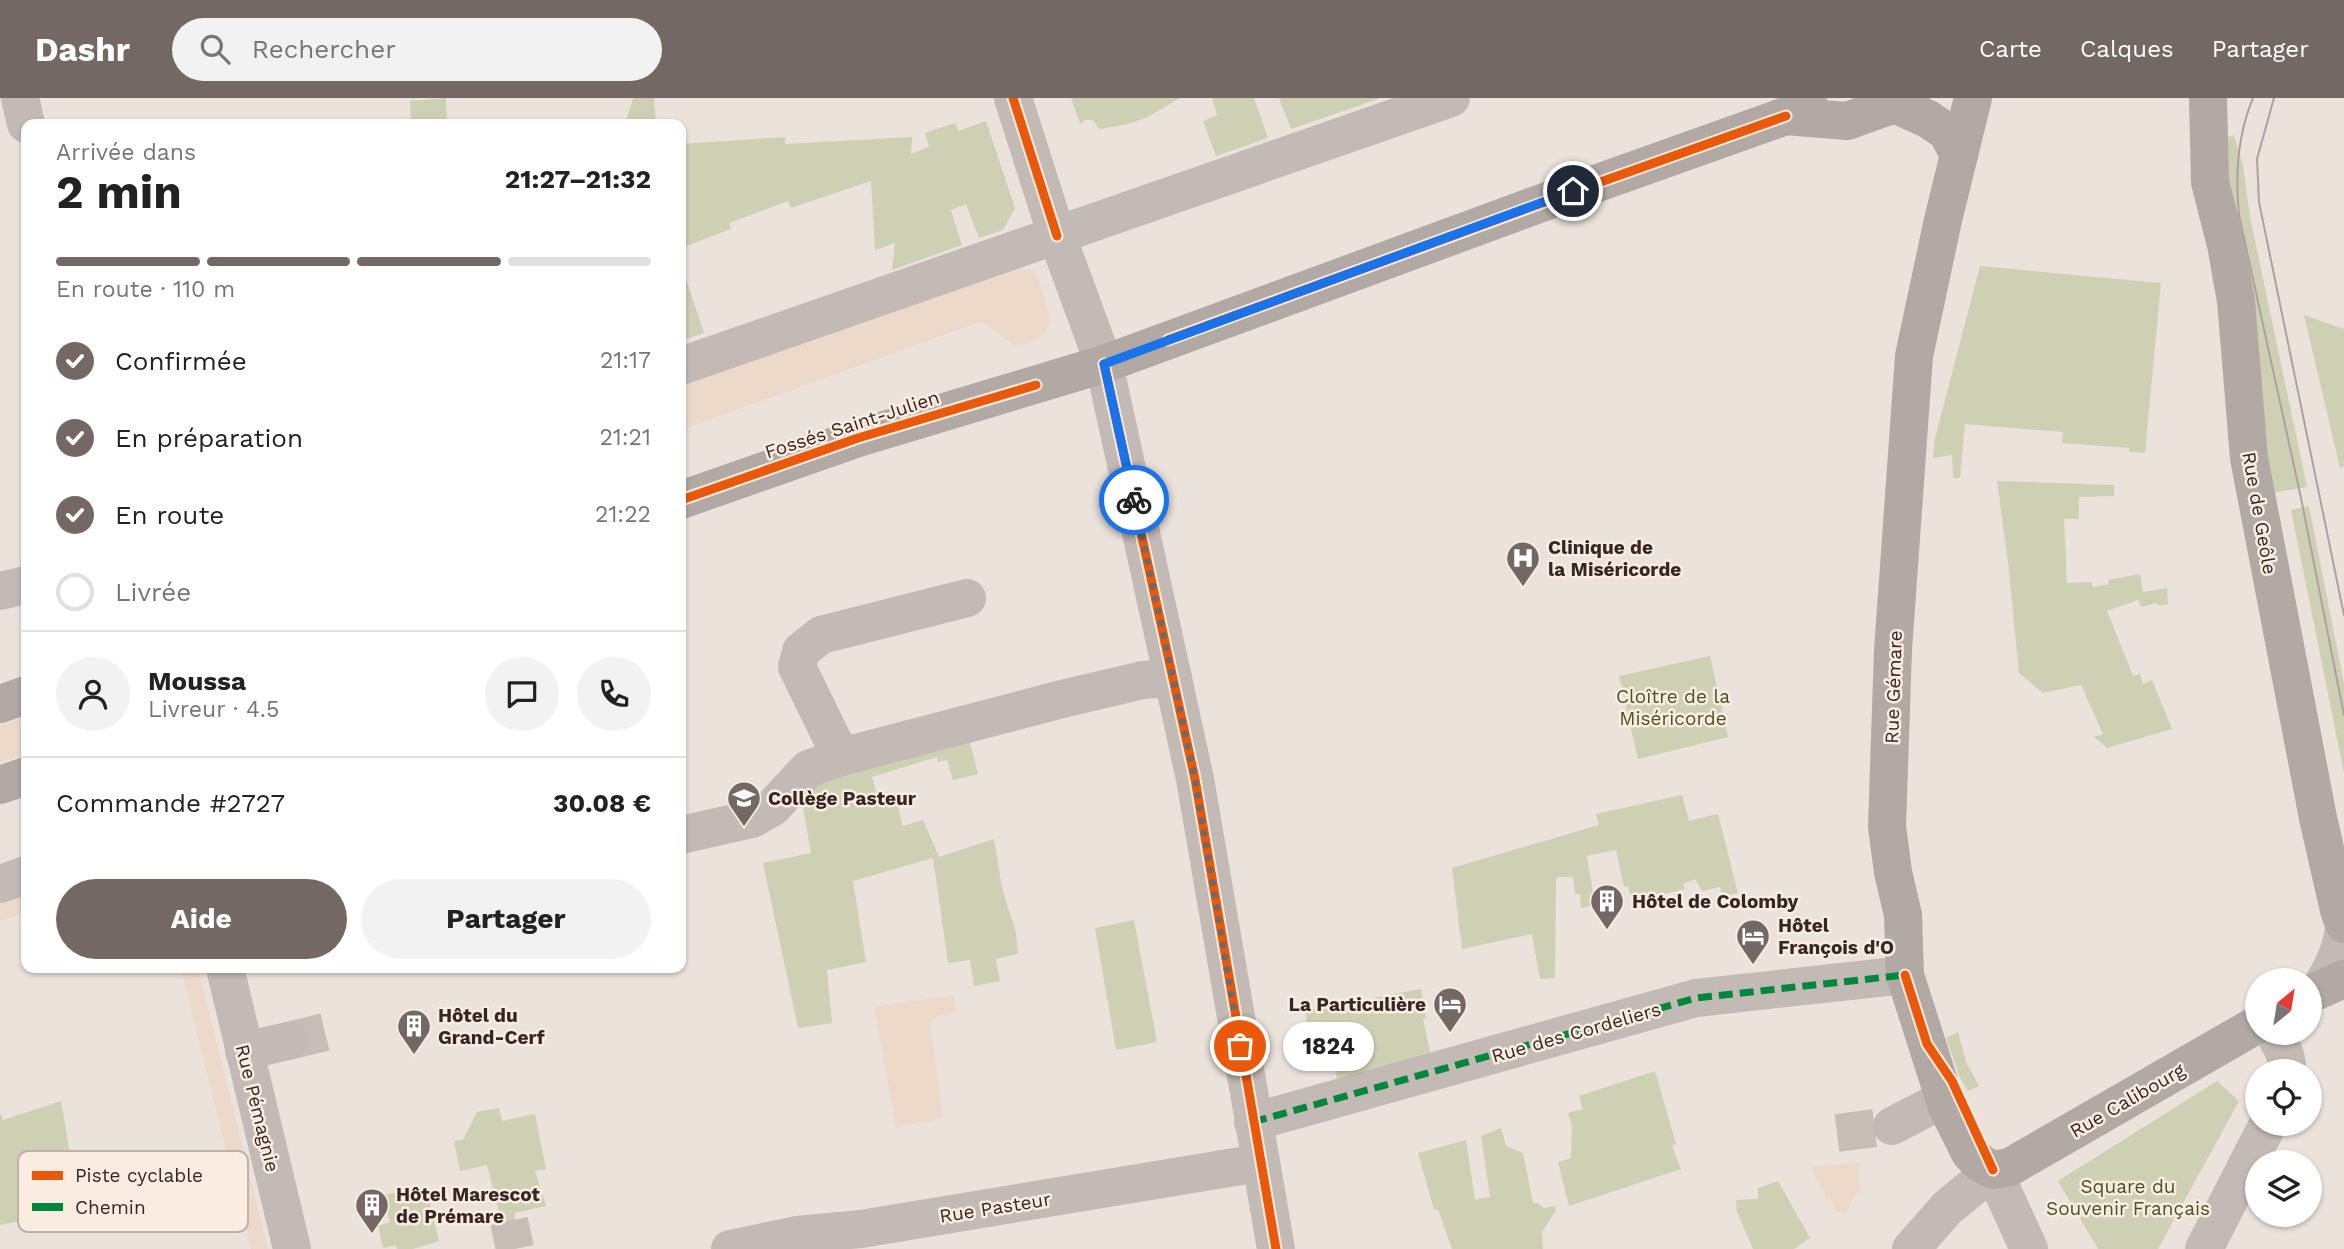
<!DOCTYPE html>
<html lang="fr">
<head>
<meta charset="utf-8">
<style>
	:root { --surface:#fff; --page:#f2f2f2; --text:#222; --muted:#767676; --line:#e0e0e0; --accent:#746864 }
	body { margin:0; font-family:"Work Sans",sans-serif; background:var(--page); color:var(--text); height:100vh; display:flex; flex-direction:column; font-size:26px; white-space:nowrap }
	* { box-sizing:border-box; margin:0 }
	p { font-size:23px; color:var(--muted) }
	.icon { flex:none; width:38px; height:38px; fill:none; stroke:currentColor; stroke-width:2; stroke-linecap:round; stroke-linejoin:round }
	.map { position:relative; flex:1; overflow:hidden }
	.sheet { position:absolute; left:21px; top:21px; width:665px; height:854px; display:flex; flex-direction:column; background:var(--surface); border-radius:14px; box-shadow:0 2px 5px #0004 }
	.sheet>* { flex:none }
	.needle { width:46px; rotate:30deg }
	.tools { position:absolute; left:2245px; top:870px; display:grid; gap:14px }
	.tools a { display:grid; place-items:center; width:77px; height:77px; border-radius:50%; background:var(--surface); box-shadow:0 2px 5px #0004; font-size:35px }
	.pin { position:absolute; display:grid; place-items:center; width:60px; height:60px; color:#fff; margin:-30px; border:4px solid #fff; border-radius:50%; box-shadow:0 2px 7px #0007 }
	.courier { position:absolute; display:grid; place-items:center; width:70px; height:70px; margin:-35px; border:5px solid #1a73e8; border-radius:50%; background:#fff; color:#222; box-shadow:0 2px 9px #0007 }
	.bubble { position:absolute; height:49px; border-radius:24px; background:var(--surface); box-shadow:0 2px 5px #0004; font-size:23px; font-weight:700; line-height:49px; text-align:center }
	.summary em { font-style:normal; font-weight:700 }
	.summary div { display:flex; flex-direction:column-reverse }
	.summary { display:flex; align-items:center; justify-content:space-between; height:119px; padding:0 35px }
	h1 { font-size:46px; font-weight:700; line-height:52px }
	.bar { display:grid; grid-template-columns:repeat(4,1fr); gap:10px 7px; align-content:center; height:84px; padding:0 35px }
	.bar i { height:9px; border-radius:5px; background:var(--line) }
	.bar .current { background:var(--accent) }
	.bar p { grid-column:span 4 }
	.line { display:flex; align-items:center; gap:18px; padding:0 35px; border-top:2px solid var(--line) }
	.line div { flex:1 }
	.round { display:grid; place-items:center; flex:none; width:74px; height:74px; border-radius:37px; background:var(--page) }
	ol { padding:0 35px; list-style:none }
	li { display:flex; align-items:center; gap:21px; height:77px }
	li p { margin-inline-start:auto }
	li .icon { padding:7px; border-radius:50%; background:var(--accent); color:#fff; stroke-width:4 }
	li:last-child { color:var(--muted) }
	li i { width:38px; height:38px; border:4px solid var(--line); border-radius:50% }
	.cta { display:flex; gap:14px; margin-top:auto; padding:14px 35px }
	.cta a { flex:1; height:80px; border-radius:42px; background:var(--accent); color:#fff; font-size:28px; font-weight:700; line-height:80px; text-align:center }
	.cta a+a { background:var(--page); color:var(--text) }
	header { display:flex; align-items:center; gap:42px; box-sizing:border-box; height:98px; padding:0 35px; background:var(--accent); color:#fff }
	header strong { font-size:33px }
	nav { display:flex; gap:38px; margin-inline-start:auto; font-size:24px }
	.search { width:490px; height:63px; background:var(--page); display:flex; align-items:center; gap:18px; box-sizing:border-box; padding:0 24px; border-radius:38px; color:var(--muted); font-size:26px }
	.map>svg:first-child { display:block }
</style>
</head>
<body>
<header>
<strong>Dashr</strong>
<div class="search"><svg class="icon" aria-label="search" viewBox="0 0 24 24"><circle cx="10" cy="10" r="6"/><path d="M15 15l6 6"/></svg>Rechercher</div>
<nav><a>Carte</a><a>Calques</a><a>Partager</a></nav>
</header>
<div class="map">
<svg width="2344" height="1151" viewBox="0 0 2344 1151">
	<rect width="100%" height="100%" fill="#ebe2db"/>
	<g fill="#ced0b4">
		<path d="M446,0l1,26h-36l-1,-23z"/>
		<path d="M633,0h21l2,26h-31z"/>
		<path d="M1071,0h109l-34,20 -22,7 -25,4 -6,-9h-8l-5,4z"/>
		<path d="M1212,0h42l14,40 -52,18 -13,-35 14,-6z"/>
		<path d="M1279,0h99v1l-87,30z"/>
		<path d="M986,23l29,87 -12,22 -24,8 -13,-34 -15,6 11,35 -70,25 3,-27 -20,7 -4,-69 -80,27 -3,-7 -59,22 2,6 -50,19v-104l104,-7v7l127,-7 -1,17 18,-7 -4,-14 30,-10 4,8z"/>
		<path d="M2234,37l9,30 7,52 57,270 -42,7 -47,-354z"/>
		<path d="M1980,168l181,17 -16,170 -16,-1v-4l-67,-5 1,-11 -98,-8 -5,54h-7l-1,-23 -19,3 2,-20z"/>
		<path d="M682,169l22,66 -23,8v-73z"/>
		<path d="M2304,217l40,14v137l-4,2z"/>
		<path d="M1997,383l117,4v11l-35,1v22h-15l3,64 24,-1 2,5 16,-3 -1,-4 32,-6 3,18 24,-4 1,16 -9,2 -2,-3 -16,4 -3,-7 -31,11 26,65 7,-2 3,10 9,-4 20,49 -65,19 -13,-11 9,-3 -22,-49 -38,8 -24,-20 -11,-111z"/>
		<path d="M2309,408l35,177v90l-53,-263z"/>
		<path d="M1710,558l18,81 -90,22 -19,-83z"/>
		<path d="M968,637l10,39 -25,6 -6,-20 -9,2 -1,-5 -65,20 8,27 16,-5 7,27 20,-6 16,37 55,-18 8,49 14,45 2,21 -22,5 4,22 -26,5 -4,-26 -22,3 -15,-105 -80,23 13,81 -39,8 5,53 -34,5 -35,-165 48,-10 -9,-51 12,-22z"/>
		<path d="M1682,697l7,26 29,-7 20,79 -16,4 -2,-10 -18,4 -7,-12 -12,5 2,5 -25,6 2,7 -29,6 -5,-22 -4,1 -8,-37 -29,6 8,49 -14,3 -1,-14h-5l-2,-17h-15l-2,2 -1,99 -15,1 -8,-45 -70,15 -10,-81 147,-43 -3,-11z"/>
		<path d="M1134,822l23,122 -41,8 -21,-122z"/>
		<path d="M1421,891l5,29 -3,1 9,41 -93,28 -10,-46 -22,5 -1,-36z"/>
		<path d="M1958,934l8,30 13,24 -11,5 -8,-13 -14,-40z"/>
		<path d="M1655,973l21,73 -4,2 9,23 -112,37 -11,-44 13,-4 1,-32 -4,-13 15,-4 -4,-13z"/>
		<path d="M2217,983l22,20 -81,148h-60l-40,-68z"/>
		<path d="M61,1003l9,53 -25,6 11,54 -56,11v-112l3,7z"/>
		<path d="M499,1010l3,13 33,-7 11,55 -11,2 11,35 -31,7v7l-13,3 -15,-58 -27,6 -6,-30 9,-1 14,-28z"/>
		<path d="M1501,1030l5,18 17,7 10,50h5l6,5 11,-2 1,6 -2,1 -12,19 1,17h-91l-14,-40 -4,1 -16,-57 48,-13 9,60 15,-3 -9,-61z"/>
		<path d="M1778,1083l32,57 -16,11h-41l-16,-37 -1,-12 22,-1v-11z"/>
		<path d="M426,1089l13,54 -26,8h-16l-1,-4 -13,3 -5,-22 12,-4 -7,-27z"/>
	</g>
	<g fill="#ecd9c9">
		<path d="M1015,169l19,4 6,12 10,36 -4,14 -9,7 -22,6 -33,-25 -301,109v-44z"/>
		<path d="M26,620v35l-26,9v-36z"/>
		<path d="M26,792v22l-26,9v-23z"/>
		<path d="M181,870h17l70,281h-17z"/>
		<path d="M954,897l2,18 -18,3 -8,8 13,94 -47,9 -22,-120z"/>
		<path d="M1859,1064l1,31 -4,-1 -12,25 -2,-6 -5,1 -7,-14 -3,2 -17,-33z"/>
	</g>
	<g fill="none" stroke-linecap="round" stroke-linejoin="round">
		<g stroke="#c6bdb6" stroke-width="38" stroke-dasharray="38 19" stroke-linecap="butt">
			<path d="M288,943l41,-10"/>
			<path d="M1837,1035l55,-7"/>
			<path d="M509,1123l6,28"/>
		</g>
		<g stroke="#c3bab5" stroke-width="38">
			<path d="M20,0l6,26"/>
			<path d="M1013,0l44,138 47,128 91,415 81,470"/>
			<path d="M681,268l770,-268"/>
			<path d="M0,493l26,-6"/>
			<path d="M841,659l-44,-90 4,-16 20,-16 146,-37"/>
			<path d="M681,737l71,-16 21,-12 35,-38 33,-12 221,-58 81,-19 30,-2"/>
			<path d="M0,786l26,-9"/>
			<path d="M225,870l67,281"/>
			<path d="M2320,890c13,-20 21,-37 24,-60"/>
			<path d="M2273,934c8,13 15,24 14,39"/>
			<path d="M244,953l44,-10"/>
			<path d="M1253,1024l443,-124 209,-23"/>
			<path d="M1892,1028l52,-27"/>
			<path d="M730,1151l67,-14 64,-6 398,-66"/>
			<path d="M1911,1151l36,-41 46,-38 36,79"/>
			<path d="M2204,1151l64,-125"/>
		</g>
		<g stroke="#b2a9a4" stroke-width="38">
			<path d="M1973,0l-30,122 -29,136 -21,294 -6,177 6,45 10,43 2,60 42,132 23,46 10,10 13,7 17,-3 19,-11 229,-132"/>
			<path d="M2208,0l2,84 16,63 10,56 13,157 69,360 21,92 5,14"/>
			<path d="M1894,6l34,15 19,13 12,23"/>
			<path d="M1786,18l61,5 64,-23"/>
			<path d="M681,402l177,-62 246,-74 446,-164 236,-84 22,-18"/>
			<path d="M0,606l26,-9"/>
			<path d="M0,687l26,-9"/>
			<path d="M2310,896l34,-15"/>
		</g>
		<g stroke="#aba39f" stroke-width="2">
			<path d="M2253,0c-16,38 -18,77 -14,117l62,283 43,217"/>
			<path d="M2274,0l-17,61 2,43 85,413"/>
		</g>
		<path stroke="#00873e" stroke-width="7" stroke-dasharray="14 7" stroke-linecap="butt" d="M1253,1024l443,-124 209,-23"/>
		<g stroke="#faece0" stroke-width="13">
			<g id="cycleway">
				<path d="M1013,0l44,138"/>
				<path d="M1168,242l382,-140 236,-84"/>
				<path d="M1104,266l91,415 81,470"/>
				<path d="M681,402l177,-62 178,-53"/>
				<path d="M1905,877l22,69 25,37 41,89"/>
			</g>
		</g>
		<use href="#cycleway" stroke="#e8590c" stroke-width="9"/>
	</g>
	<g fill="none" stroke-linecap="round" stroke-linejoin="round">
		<path stroke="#746864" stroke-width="7" stroke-dasharray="0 12.6" d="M1134,402l61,279 45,267"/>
		<path stroke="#1a73e8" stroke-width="9" d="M1134,402l-30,-136 469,-173"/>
	</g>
	<defs>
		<g id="hospital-pin" transform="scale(1.75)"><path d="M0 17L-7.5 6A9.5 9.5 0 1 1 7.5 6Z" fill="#746864" stroke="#faece0"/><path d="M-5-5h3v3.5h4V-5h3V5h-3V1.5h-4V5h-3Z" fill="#fff"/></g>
		<g id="school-pin" transform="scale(1.75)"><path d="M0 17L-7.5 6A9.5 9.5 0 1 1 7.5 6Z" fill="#746864" stroke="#faece0"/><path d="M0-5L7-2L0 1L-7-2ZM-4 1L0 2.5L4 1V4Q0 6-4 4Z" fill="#fff"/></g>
		<g id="building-pin" transform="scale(1.75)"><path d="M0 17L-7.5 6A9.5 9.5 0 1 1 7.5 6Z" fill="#746864" stroke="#faece0"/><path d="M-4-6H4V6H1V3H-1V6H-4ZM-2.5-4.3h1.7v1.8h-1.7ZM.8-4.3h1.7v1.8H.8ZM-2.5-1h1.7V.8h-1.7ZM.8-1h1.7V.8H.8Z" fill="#fff"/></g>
		<g id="hotel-pin" transform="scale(1.75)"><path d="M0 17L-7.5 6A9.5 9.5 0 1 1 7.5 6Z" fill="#746864" stroke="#faece0"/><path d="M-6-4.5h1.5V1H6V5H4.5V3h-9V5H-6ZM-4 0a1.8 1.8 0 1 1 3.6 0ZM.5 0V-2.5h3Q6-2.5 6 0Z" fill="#fff"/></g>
	</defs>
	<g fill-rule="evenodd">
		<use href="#hospital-pin" x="1523" y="460"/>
		<use href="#school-pin" x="744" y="700"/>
		<use href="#building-pin" x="1607" y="803"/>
		<use href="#hotel-pin" x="1753" y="838"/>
		<use href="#hotel-pin" x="1450" y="906"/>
		<use href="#building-pin" x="414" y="928"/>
		<use href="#building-pin" x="372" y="1107"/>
	</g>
	<g text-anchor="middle" stroke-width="5" stroke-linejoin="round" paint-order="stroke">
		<g font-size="19" fill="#342724" stroke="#faece0">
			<text transform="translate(852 326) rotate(-18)" y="7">Fossés Saint-Julien</text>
			<text transform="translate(2260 415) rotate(80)" y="7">Rue de Geôle</text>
			<text transform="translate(1893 589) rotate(-88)" y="7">Rue Gémare</text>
			<text transform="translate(1576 934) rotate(-16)" y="7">Rue des Cordeliers</text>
			<text transform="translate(2127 1002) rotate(-30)" y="7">Rue Calibourg</text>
			<text transform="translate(258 1010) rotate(76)" y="7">Rue Pémagnie</text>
			<text transform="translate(995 1109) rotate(-9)" y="7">Rue Pasteur</text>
		</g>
		<g font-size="19" font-weight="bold" fill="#342724" stroke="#faece0" text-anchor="start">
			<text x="1548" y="456">Clinique de<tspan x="1548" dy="22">la Miséricorde</tspan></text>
			<text x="768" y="707">Collège Pasteur</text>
			<text x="1632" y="810">Hôtel de Colomby</text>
			<text x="1778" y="834">Hôtel<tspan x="1778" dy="22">François d'O</tspan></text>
			<text x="1426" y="913" text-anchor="end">La Particulière</text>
			<text x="438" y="924">Hôtel du<tspan x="438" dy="22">Grand-Cerf</tspan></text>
			<text x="396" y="1103">Hôtel Marescot<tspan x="396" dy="22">de Prémare</tspan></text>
		</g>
		<g font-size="19" fill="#475326" stroke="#faece0">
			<text x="1673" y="605">Cloître de la<tspan x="1673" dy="22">Miséricorde</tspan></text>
			<text x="2128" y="1095">Square du<tspan x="2128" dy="22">Souvenir Français</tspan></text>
		</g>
	</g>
	<rect x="18" y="1053" width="230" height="81" rx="10" fill="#faece0" stroke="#bfb1a8" stroke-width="2"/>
	<rect x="32" y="1073" width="31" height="9" fill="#e8590c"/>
	<rect x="32" y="1105" width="31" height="8" fill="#00873e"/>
	<g font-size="19" fill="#342724">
		<text x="75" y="1084">Piste cyclable</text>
		<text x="75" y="1116">Chemin</text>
	</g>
</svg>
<div class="tools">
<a><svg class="needle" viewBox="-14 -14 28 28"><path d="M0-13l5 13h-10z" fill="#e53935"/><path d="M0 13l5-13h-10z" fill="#767676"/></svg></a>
<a><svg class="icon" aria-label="locate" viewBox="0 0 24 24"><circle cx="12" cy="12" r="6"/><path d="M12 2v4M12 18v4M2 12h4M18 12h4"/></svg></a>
<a><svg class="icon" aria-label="layers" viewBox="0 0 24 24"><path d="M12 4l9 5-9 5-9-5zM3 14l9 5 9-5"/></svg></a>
</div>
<div class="pin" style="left:1240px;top:948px;background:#ea580c"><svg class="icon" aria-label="bag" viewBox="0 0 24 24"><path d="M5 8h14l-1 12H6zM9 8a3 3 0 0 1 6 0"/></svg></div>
<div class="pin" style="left:1573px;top:93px;background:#1f2937"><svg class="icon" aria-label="home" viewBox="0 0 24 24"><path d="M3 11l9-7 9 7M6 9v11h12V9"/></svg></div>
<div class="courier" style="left:1134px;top:402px"><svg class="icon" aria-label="bike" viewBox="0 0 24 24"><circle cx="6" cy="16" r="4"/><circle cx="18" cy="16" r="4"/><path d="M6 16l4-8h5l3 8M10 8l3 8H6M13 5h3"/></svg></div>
<div class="bubble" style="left:1283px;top:924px;width:91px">1824</div>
<section class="sheet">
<div class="summary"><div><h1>2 min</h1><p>Arrivée dans</p></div><em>21:27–21:32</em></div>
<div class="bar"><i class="current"></i><i class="current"></i><i class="current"></i><i></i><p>En route · 110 m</p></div>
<ol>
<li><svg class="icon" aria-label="check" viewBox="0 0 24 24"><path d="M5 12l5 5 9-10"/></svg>Confirmée<p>21:17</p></li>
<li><svg class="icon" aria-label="check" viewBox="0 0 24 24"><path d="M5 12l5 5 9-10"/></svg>En préparation<p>21:21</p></li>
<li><svg class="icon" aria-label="check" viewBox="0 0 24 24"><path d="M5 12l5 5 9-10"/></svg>En route<p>21:22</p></li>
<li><i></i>Livrée</li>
</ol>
<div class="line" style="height:126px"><a class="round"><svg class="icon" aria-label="person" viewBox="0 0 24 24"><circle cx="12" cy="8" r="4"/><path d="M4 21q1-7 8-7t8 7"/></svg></a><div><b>Moussa</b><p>Livreur · 4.5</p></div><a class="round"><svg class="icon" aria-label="chat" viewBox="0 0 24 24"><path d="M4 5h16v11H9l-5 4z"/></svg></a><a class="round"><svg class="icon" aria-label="phone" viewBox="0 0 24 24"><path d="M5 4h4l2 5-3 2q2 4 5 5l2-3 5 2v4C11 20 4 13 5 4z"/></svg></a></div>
<div class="line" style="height:91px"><div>Commande #2727</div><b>30.08 €</b></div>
<div class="cta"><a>Aide</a><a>Partager</a></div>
</section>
</div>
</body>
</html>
